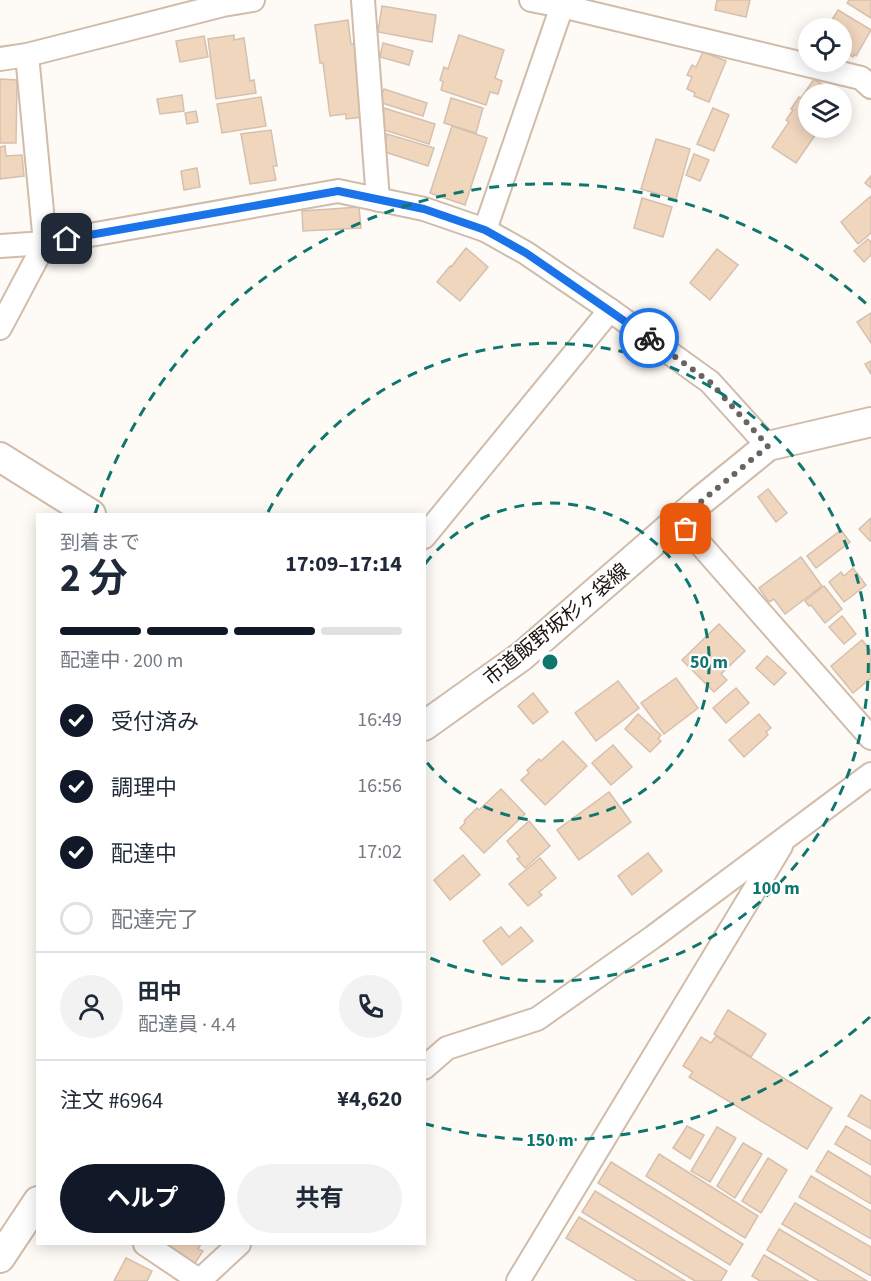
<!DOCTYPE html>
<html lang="ja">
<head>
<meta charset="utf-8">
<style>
	:root { --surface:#fff; --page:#f2f2f3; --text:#1f2937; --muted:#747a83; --line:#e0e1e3; --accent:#111827 }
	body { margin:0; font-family:"Source Sans 3","Noto Sans JP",sans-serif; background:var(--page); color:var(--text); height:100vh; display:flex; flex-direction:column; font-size:22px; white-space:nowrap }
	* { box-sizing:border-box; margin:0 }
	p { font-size:20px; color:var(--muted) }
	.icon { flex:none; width:33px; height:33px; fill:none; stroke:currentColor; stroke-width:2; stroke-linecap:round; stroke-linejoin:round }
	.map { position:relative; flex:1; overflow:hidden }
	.sheet { position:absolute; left:36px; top:513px; width:390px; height:732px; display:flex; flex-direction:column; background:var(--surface); border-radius:0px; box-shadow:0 3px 15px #0003 }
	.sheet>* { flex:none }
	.fabs { position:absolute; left:798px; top:18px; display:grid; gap:12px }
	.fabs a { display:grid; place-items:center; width:54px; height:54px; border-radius:50%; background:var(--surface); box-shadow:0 3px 15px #0003; font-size:30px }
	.pin { position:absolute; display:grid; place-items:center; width:51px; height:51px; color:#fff; margin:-26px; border-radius:12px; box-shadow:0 3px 9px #0006 }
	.courier { position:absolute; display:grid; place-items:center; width:60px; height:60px; margin:-30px; border:4px solid #1a73e8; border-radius:50%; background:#fff; color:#222; box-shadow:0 2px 8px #0007 }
	.headline em { font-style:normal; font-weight:700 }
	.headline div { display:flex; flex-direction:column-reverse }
	.headline { display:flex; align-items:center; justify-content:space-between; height:102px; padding:0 24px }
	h1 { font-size:39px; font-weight:700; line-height:45px }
	.bar { display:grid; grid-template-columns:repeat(4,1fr); gap:9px 6px; align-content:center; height:72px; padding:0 24px }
	.bar i { height:8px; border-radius:4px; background:var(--line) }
	.bar .selected { background:var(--accent) }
	.bar p { grid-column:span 4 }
	.line { display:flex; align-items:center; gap:15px; padding:0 24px; border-top:2px solid var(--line) }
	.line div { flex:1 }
	.round { display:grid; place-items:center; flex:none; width:63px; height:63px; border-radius:32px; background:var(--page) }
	ol { padding:0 24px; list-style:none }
	li { display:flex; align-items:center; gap:18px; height:66px }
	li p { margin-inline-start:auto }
	li .icon { padding:6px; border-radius:50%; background:var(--accent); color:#fff; stroke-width:4 }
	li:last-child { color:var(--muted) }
	li i { width:33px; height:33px; border:3px solid var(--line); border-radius:50% }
	.button { display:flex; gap:12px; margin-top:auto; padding:12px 24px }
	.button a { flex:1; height:69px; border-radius:36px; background:var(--accent); color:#fff; font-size:24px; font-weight:700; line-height:69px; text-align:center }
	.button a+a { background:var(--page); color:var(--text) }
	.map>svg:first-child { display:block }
</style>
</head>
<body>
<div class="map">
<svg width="871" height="1281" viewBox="0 0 871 1281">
	<rect width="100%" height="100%" fill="#fefaf6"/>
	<g fill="#f1d6be" stroke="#d5c0ae" stroke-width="1.5">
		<path d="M717,0h33l-4,17 -31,-7z"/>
		<path d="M849,0h22v18l-24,-15z"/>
		<path d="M382,6l54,9 -4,27 -54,-10z"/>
		<path d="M838,10l33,20 -15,26 -2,-2 -1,3 -11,-7v-22h-15z"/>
		<path d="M348,20l3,24 7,-1 1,14h-4l8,60 -17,2v-5l-16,2 -7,-53h-3l-5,-38z"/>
		<path d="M234,35v5l10,-2 6,43 4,-1 2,13 -40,6 -8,-60z"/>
		<path d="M459,35l45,15 -9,28 7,3 -4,13 -8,-2 -4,13 -45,-15 2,-8 -3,-2 4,-13 4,2z"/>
		<path d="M204,36l4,21 -28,5 -4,-21z"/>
		<path d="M383,43l30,8 -4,14 -29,-8z"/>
		<path d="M703,52l23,9 -17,41 -15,-6 1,-3 -8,-4 5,-12 -5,-2 5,-10 4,2z"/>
		<path d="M0,79l17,1 -1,63h-16z"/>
		<path d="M814,79l23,15h-29v34h12l-24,35 -24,-16 17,-25 -3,-2 7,-10 -2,-1 8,-12 2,1z"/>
		<path d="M384,89l43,14 -4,13 -44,-14z"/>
		<path d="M182,95l2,16 -24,3 -3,-15z"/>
		<path d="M261,97l5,29 -44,7 -5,-29z"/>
		<path d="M451,98l32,10 -7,25 -32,-10z"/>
		<path d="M384,108l51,16 -6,20 -51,-16z"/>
		<path d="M713,108l16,7 -15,36 -17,-7z"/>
		<path d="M196,111l2,11 -11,2 -2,-11z"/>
		<path d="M452,126l35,12 -22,67 -35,-12z"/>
		<path d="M271,130l6,36h-4l3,14 -26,4 -9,-50z"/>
		<path d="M387,134l47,14 -6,18 -46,-15z"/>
		<path d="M656,139l34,10 -14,50 -35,-10z"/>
		<path d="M5,146l1,10 16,-1 2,21 -24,3v-32z"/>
		<path d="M694,154l15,6 -9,21 -14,-6z"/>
		<path d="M197,168l3,19 -16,3 -3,-19z"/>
		<path d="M871,176v12l-6,-5z"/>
		<path d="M871,196v37l-13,11 -17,-22z"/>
		<path d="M642,198l30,9 -9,30 -29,-9z"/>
		<path d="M359,207l2,21 -58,3 -1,-20z"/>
		<path d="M868,239l3,3v13l-7,7 -10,-11z"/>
		<path d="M466,248l22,19 -28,34 -23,-19 13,-16 1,1z"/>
		<path d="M717,249l21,16 -28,35 -20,-17z"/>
		<path d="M871,313v30l-14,-21z"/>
		<path d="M871,361v13l-6,-10z"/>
		<path d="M768,489l19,24 -11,9 -18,-25z"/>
		<path d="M871,518v22l-1,1 -11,-12z"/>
		<path d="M841,530l9,12 -34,26 -9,-12z"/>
		<path d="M801,557l21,29 -37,28 -11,-15 -5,3 -10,-14z"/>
		<path d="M853,568l13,17 -22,17 -15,-20 12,-10 3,4z"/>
		<path d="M824,586l18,23 -17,14 -14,-18 -2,1 -4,-5z"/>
		<path d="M842,616l14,18 -12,10 -15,-17z"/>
		<path d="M719,624l26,27 -24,23 6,6 -13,12 -32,-32z"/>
		<path d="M862,640l9,11v27l-18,15 -22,-27z"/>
		<path d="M767,656l19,17 -12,12 -18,-17z"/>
		<path d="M676,678l22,30 -34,26 -23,-31z"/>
		<path d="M618,681l21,27 -43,33 -21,-28z"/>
		<path d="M736,688l13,15 -23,20 -13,-15z"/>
		<path d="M533,693l15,19 -15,12 -15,-18z"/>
		<path d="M638,714l23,21 -3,4 3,2 -11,11 -25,-23z"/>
		<path d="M759,714l12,14 -5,4 2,3 -24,22 -15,-17z"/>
		<path d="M563,741l24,25 -42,39 -24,-25 8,-7 -2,-3 12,-11 2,2z"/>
		<path d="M613,745l19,22 -21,18 -19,-22z"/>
		<path d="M501,789l24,25 -41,39 -24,-25 5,-5 -1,-2 13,-13 2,2z"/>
		<path d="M609,792l22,30 -52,38 -22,-30z"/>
		<path d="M529,821l21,25 -25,22 -8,-9 3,-2 -13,-16z"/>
		<path d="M648,853l14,18 -30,24 -14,-19z"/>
		<path d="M463,855l17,20 -30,25 -16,-20z"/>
		<path d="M540,858l16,20 -17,14 3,3 -14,11 -19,-22z"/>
		<path d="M501,927l8,10 12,-10 12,14 -31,24 -19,-24z"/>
		<path d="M728,1010l38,24 -15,23 -37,-23z"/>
		<path d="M716,1036l116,72 -25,41 -118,-72 4,-5 -10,-6 18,-29 10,6z"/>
		<path d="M861,1095l10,6v28l-23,-13z"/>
		<path d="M687,1126l17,9 -14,24 -17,-11z"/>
		<path d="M846,1126l25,15v24l-36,-21z"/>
		<path d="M717,1127l19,11 -26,44 -19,-11z"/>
		<path d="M743,1143l19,11 -27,44 -18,-12z"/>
		<path d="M828,1151l43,26v27l-55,-33z"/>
		<path d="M659,1154l99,62 -13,22 -99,-62z"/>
		<path d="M768,1158l19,12 -26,43 -19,-12z"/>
		<path d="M611,1162l132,82 -13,21 -132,-82z"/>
		<path d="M811,1176l60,35v28l-72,-42z"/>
		<path d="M595,1191l132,80 -6,10h-26l-113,-69z"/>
		<path d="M795,1203l76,44v29l-89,-52z"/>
		<path d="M579,1217l106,64h-48l-71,-43z"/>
		<path d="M779,1229l88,52h-48l-52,-31z"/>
		<path d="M171,1244h30l-3,5 5,2 -8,12 -26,-16z"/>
		<path d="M764,1255l44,26h-48l-8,-5z"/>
		<path d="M126,1258l26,13 -5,10h-33z"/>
	</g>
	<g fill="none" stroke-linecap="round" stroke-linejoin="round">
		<g stroke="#d0bca9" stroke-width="26">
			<g id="minor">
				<path d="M363,0l15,200"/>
				<path d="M531,0l31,6 299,72 10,9"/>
				<path d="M0,59l27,-4 196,-50 30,-5"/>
				<path d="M485,230l77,-224"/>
				<path d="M0,246l45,-3 293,-52 86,18 61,21 41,23 84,57 100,72 58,64"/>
				<path d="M0,328l45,-85 -18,-188"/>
				<path d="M679,520l192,218"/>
				<path d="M424,537l186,-227"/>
				<path d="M424,1068l23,-20 90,-29 116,-82 218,-163"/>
				<path d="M145,1244l55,37"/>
				<path d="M199,1281l40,-37"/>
				<path d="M518,1281l263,-435"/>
			</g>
		</g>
		<g stroke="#d0bca9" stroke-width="32">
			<g id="tertiary">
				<path d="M0,457l91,57"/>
				<path d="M424,726l98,-70 176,-153 70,-57 103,-24"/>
				<path d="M0,1258l38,-57"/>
			</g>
		</g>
		<use href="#minor" stroke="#fff" stroke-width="22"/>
		<use href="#tertiary" stroke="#fff" stroke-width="28"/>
	</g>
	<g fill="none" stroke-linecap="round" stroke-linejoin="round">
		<path stroke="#6a645f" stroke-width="6" stroke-dasharray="0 10.8" d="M649,338l61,44 58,64 -89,74 7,9"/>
		<path stroke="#1a73e8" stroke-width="8" d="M67,239l271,-48 86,18 61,21 41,23 123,85"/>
	</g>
	<g fill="none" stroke="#0f766e" stroke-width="3" stroke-dasharray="10 8">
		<path d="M425 564A159 159 0 1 1 425 760"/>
		<path d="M268 512A319 319 0 1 1 425 956"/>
		<path d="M870 1017A478 478 0 0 1 426 1124M95 514A478 478 0 0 1 870 307"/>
	</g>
	<g text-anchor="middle" stroke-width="4.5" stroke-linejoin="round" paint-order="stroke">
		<g font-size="20" fill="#1b140d" stroke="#fff">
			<text transform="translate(556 624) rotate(-39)" y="7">市道飯野坂杉ヶ袋線</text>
		</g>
	</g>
	<circle cx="550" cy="662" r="9" fill="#0f766e" stroke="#fff" stroke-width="3"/>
	<g font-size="18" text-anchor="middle" font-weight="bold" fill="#0f766e" stroke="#fff" stroke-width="4.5" stroke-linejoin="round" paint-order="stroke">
		<text x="709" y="668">50 m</text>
		<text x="776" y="894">100 m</text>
		<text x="550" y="1146">150 m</text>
	</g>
</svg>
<div class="fabs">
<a><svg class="icon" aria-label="locate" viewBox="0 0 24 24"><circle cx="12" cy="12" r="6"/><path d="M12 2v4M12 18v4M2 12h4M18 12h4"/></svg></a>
<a><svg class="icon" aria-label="layers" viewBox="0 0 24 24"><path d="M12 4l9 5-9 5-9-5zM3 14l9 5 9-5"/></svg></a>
</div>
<div class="pin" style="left:686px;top:529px;background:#ea580c"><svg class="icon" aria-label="bag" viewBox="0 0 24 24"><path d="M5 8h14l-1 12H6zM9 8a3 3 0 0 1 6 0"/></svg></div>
<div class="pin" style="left:67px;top:239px;background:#1f2937"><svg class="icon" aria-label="home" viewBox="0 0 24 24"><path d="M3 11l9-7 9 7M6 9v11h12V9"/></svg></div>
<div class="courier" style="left:649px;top:338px"><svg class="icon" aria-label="bike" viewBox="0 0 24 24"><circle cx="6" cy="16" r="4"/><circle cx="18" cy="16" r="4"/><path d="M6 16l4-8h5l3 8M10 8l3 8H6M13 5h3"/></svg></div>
<section class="sheet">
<div class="headline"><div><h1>2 分</h1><p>到着まで</p></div><em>17:09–17:14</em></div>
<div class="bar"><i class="selected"></i><i class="selected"></i><i class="selected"></i><i></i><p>配達中 · 200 m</p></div>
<ol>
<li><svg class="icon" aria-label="check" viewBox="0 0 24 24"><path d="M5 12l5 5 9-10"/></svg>受付済み<p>16:49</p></li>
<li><svg class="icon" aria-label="check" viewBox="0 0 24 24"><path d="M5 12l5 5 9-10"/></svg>調理中<p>16:56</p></li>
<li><svg class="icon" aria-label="check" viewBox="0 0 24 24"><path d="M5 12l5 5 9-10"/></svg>配達中<p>17:02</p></li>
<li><i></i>配達完了</li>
</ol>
<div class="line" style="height:108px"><a class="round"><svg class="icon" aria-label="person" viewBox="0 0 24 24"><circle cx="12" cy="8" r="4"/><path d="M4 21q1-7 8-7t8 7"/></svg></a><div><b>田中</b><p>配達員 · 4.4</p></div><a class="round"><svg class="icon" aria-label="phone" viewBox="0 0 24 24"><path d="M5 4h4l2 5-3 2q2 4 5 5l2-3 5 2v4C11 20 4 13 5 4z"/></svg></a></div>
<div class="line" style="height:78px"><div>注文 #6964</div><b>¥4,620</b></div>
<div class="button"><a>ヘルプ</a><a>共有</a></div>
</section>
</div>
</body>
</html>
